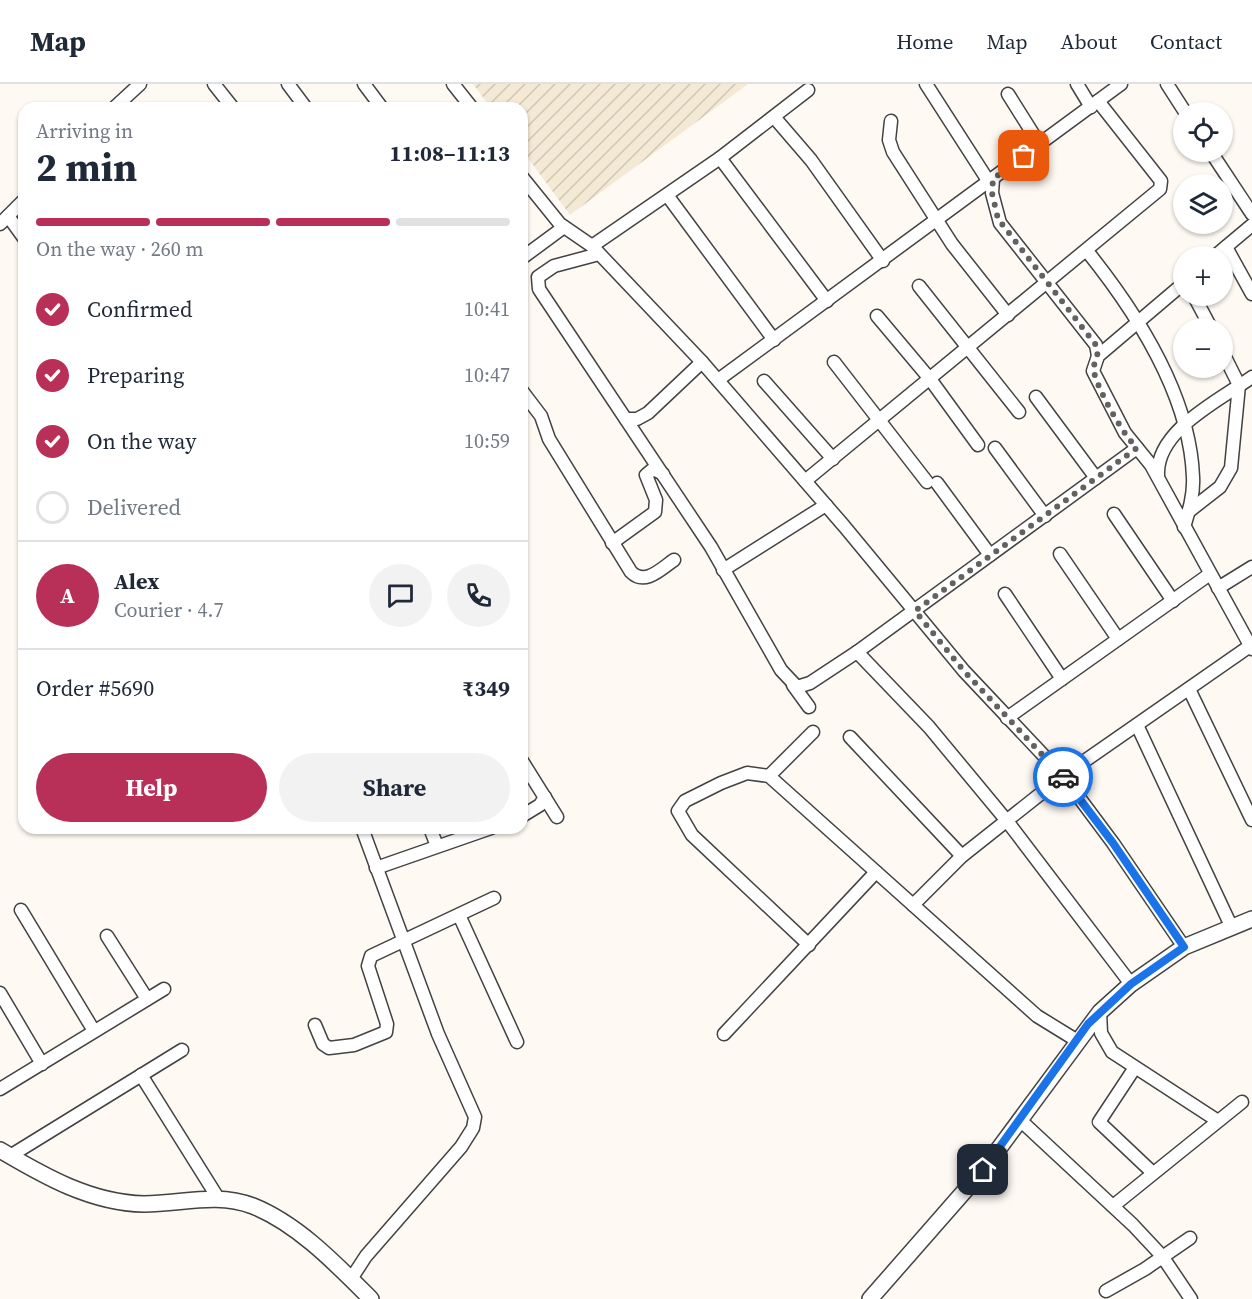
<!DOCTYPE html>
<html lang="en">
<head>
<meta charset="utf-8">
<style>
	:root { --surface:#fff; --page:#f2f2f3; --text:#1f2937; --muted:#747a83; --line:#e0e1e3; --accent:#b82f58 }
	body { margin:0; font-family:"Source Serif 4",serif; background:var(--page); color:var(--text); height:100vh; display:flex; flex-direction:column; font-size:22px; white-space:nowrap }
	* { box-sizing:border-box; margin:0 }
	p { font-size:20px; color:var(--muted) }
	.icon { flex:none; width:33px; height:33px; fill:none; stroke:currentColor; stroke-width:2; stroke-linecap:round; stroke-linejoin:round }
	.map { position:relative; flex:1; overflow:hidden }
	.side { position:absolute; left:18px; top:18px; width:510px; height:732px; display:flex; flex-direction:column; background:var(--surface); border-radius:18px; box-shadow:0 2px 4px #0004 }
	.side>* { flex:none }
	.buttons { position:absolute; left:1173px; top:18px; display:grid; gap:12px }
	.buttons a { display:grid; place-items:center; width:60px; height:60px; border-radius:50%; background:var(--surface); box-shadow:0 2px 4px #0004; font-size:30px }
	.pin { position:absolute; display:grid; place-items:center; width:51px; height:51px; color:#fff; margin:-26px; border-radius:12px; box-shadow:0 3px 9px #0006 }
	.courier { position:absolute; display:grid; place-items:center; width:60px; height:60px; margin:-30px; border:4px solid #1a73e8; border-radius:50%; background:#fff; color:#222; box-shadow:0 2px 8px #0007 }
	.head em { font-style:normal; font-weight:700 }
	.head div { display:flex; flex-direction:column-reverse }
	.head { display:flex; align-items:center; justify-content:space-between; height:102px; padding:0 18px }
	h1 { font-size:39px; font-weight:700; line-height:45px }
	.bar { display:grid; grid-template-columns:repeat(4,1fr); gap:9px 6px; align-content:center; height:72px; padding:0 18px }
	.bar i { height:8px; border-radius:4px; background:var(--line) }
	.bar .on { background:var(--accent) }
	.bar p { grid-column:span 4 }
	.line { display:flex; align-items:center; gap:15px; padding:0 18px; border-top:2px solid var(--line) }
	.line div { flex:1 }
	.round { display:grid; place-items:center; flex:none; width:63px; height:63px; border-radius:32px; background:var(--page) }
	ol { padding:0 18px; list-style:none }
	li { display:flex; align-items:center; gap:18px; height:66px }
	li p { margin-inline-start:auto }
	li .icon { padding:6px; border-radius:50%; background:var(--accent); color:#fff; stroke-width:4 }
	li:last-child { color:var(--muted) }
	li i { width:33px; height:33px; border:3px solid var(--line); border-radius:50% }
	.button { display:flex; gap:12px; margin-top:auto; padding:12px 18px }
	.button a { flex:1; height:69px; border-radius:36px; background:var(--accent); color:#fff; font-size:24px; font-weight:700; line-height:69px; text-align:center }
	.button a+a { background:var(--page); color:var(--text) }
	header { display:flex; align-items:center; gap:36px; box-sizing:border-box; height:84px; padding:0 30px; background:var(--surface); border-bottom:2px solid var(--line) }
	header strong { font-size:28px }
	nav { display:flex; gap:33px; margin-inline-start:auto; font-size:21px }
	.map>svg:first-child { display:block }
</style>
</head>
<body>
<header>
<strong>Map</strong>
<nav><a>Home</a><a>Map</a><a>About</a><a>Contact</a></nav>
</header>
<div class="map">
<svg width="1252" height="1215" viewBox="0 0 1252 1215">
	<defs>
		<pattern id="farmland-furrows" width="10" height="10" patternUnits="userSpaceOnUse" patternTransform="scale(1.5)"><rect width="10" height="10" fill="#f3e9d4"/><path d="M-1 1l2-2M0 10L10 0M9 11l2-2" fill="none" stroke="#cfc7b5"/></pattern>
	</defs>
	<rect width="100%" height="100%" fill="#fef9f3"/>
	<path fill="url(#farmland-furrows)" d="M473,0h275l-178,131 -48,-65v-42h-31z"/>
	<g fill="none" stroke-linecap="round" stroke-linejoin="round">
		<g stroke="#434343" stroke-width="15">
			<g id="minor">
				<path d="M214,0l19,24"/>
				<path d="M288,0l18,24"/>
				<path d="M364,0l18,24"/>
				<path d="M453,0l19,24"/>
				<path d="M926,0l63,98"/>
				<path d="M1077,0l14,23"/>
				<path d="M1167,0l18,28"/>
				<path d="M1008,10l32,51"/>
				<path d="M114,24l26,-24"/>
				<path d="M774,33l37,43 72,101"/>
				<path d="M891,37l-2,19 4,12 59,92 56,71"/>
				<path d="M1211,68l41,62"/>
				<path d="M720,74l107,143"/>
				<path d="M522,93l38,47 32,22 110,116 142,164 120,145 99,105 50,67 71,104"/>
				<path d="M993,95l-1,14 8,30 96,122 2,11"/>
				<path d="M667,111l107,145"/>
				<path d="M8,132l16,22"/>
				<path d="M0,140l24,-24"/>
				<path d="M592,162l128,-88 88,-68"/>
				<path d="M1226,163l26,47"/>
				<path d="M1087,167c49,61 103,145 106,226 1,17 -4,34 -9,50"/>
				<path d="M599,170l-45,12 -16,11 1,12 172,258 70,123 16,17 13,-4 47,-31 280,-204"/>
				<path d="M1215,172l37,-31"/>
				<path d="M522,174l42,-31"/>
				<path d="M1184,199l-86,73 -5,15 32,62 26,32 101,184"/>
				<path d="M919,202l100,126"/>
				<path d="M1194,212l17,32"/>
				<path d="M877,232l53,63 48,66"/>
				<path d="M834,278l93,120"/>
				<path d="M718,296l403,-296"/>
				<path d="M764,297l69,78"/>
				<path d="M522,307l19,25 8,23 82,133c14,14 30,-3 43,-12"/>
				<path d="M1036,313l60,81"/>
				<path d="M626,335h11l11,-6 54,-51"/>
				<path d="M995,364l50,68"/>
				<path d="M1158,391c-2,-45 62,-75 94,-98"/>
				<path d="M805,397l355,-292 1,-8 -63,-80"/>
				<path d="M937,399l53,72"/>
				<path d="M1188,428l32,-25 11,-19 8,-83 -17,-34"/>
				<path d="M1114,430l59,87"/>
				<path d="M612,459l43,-31 1,-12 -10,-25 7,-6 10,5"/>
				<path d="M1060,470l58,85"/>
				<path d="M723,486l103,-65"/>
				<path d="M1218,504l34,-21"/>
				<path d="M1005,510l57,85"/>
				<path d="M857,568l72,75 78,94 124,163"/>
				<path d="M793,601l16,22"/>
				<path d="M1189,605l63,131"/>
				<path d="M1007,634l203,-144"/>
				<path d="M1137,641l95,203"/>
				<path d="M850,653l112,119"/>
				<path d="M522,677l35,56"/>
				<path d="M769,692l44,-44"/>
				<path d="M522,732l18,-11 5,-8"/>
				<path d="M430,744l7,18"/>
				<path d="M376,784l115,-40"/>
				<path d="M913,821l49,-49 101,-80 187,-130"/>
				<path d="M21,826l73,121"/>
				<path d="M459,831l58,127"/>
				<path d="M107,852l40,63"/>
				<path d="M809,861l-117,-110 -14,-24 7,-10 36,-18 26,-10 22,3 268,240 39,24"/>
				<path d="M0,909l42,71"/>
				<path d="M1100,928l1,21 11,19 106,69"/>
				<path d="M315,941l8,19 6,4 25,-3 32,-13 1,-8 -19,-58 3,-10 123,-58"/>
				<path d="M724,950l152,-162"/>
				<path d="M1134,985l-35,53 54,51"/>
				<path d="M141,991l77,123"/>
				<path d="M0,1005l164,-100"/>
				<path d="M1019,1035l114,106 29,31 29,43"/>
				<path d="M10,1072l172,-106"/>
				<path d="M1113,1122l129,-104"/>
				<path d="M351,1195l15,-23 95,-109 12,-19 2,-11 -37,-83 -76,-206"/>
				<path d="M1106,1207l39,-22 45,-31"/>
			</g>
		</g>
		<g stroke="#434343" stroke-width="18">
			<g id="tertiary">
				<path d="M0,1066c44,26 91,53 144,54 38,0 72,-12 109,2 45,18 84,59 118,93"/>
				<path d="M870,1215l113,-129 117,-158 31,-28 53,-37 68,-28"/>
			</g>
		</g>
		<use href="#minor" stroke="#fff" stroke-width="12"/>
		<use href="#tertiary" stroke="#fff" stroke-width="15"/>
	</g>
	<g fill="none" stroke-linecap="round" stroke-linejoin="round">
		<path stroke="#63625f" stroke-width="6" stroke-dasharray="0 10.8" d="M1024,72l-31,23 -1,14 6,26 98,126c5,11 -4,17 -2,27 4,18 29,63 43,76l-222,163 49,60 99,106"/>
		<path stroke="#1a73e8" stroke-width="8" d="M983,1086l105,-146 43,-40 53,-37 -71,-104 -50,-66"/>
	</g>
</svg>
<div class="buttons">
<a><svg class="icon" aria-label="locate" viewBox="0 0 24 24"><circle cx="12" cy="12" r="6"/><path d="M12 2v4M12 18v4M2 12h4M18 12h4"/></svg></a>
<a><svg class="icon" aria-label="layers" viewBox="0 0 24 24"><path d="M12 4l9 5-9 5-9-5zM3 14l9 5 9-5"/></svg></a>
<a>+</a>
<a>−</a>
</div>
<div class="pin" style="left:1024px;top:72px;background:#ea580c"><svg class="icon" aria-label="bag" viewBox="0 0 24 24"><path d="M5 8h14l-1 12H6zM9 8a3 3 0 0 1 6 0"/></svg></div>
<div class="pin" style="left:983px;top:1086px;background:#1f2937"><svg class="icon" aria-label="home" viewBox="0 0 24 24"><path d="M3 11l9-7 9 7M6 9v11h12V9"/></svg></div>
<div class="courier" style="left:1063px;top:693px"><svg class="icon" aria-label="car" viewBox="0 0 24 24"><path d="M5 17H2v-5l4-1 3-4h7l3 4 3 1v5h-3M9 17h6M6 11h13"/><circle cx="7" cy="17" r="2"/><circle cx="17" cy="17" r="2"/></svg></div>
<section class="side">
<div class="head"><div><h1>2 min</h1><p>Arriving in</p></div><em>11:08–11:13</em></div>
<div class="bar"><i class="on"></i><i class="on"></i><i class="on"></i><i></i><p>On the way · 260 m</p></div>
<ol>
<li><svg class="icon" aria-label="check" viewBox="0 0 24 24"><path d="M5 12l5 5 9-10"/></svg>Confirmed<p>10:41</p></li>
<li><svg class="icon" aria-label="check" viewBox="0 0 24 24"><path d="M5 12l5 5 9-10"/></svg>Preparing<p>10:47</p></li>
<li><svg class="icon" aria-label="check" viewBox="0 0 24 24"><path d="M5 12l5 5 9-10"/></svg>On the way<p>10:59</p></li>
<li><i></i>Delivered</li>
</ol>
<div class="line" style="height:108px"><b class="round" style="background:var(--accent);color:#fff">A</b><div><b>Alex</b><p>Courier · 4.7</p></div><a class="round"><svg class="icon" aria-label="chat" viewBox="0 0 24 24"><path d="M4 5h16v11H9l-5 4z"/></svg></a><a class="round"><svg class="icon" aria-label="phone" viewBox="0 0 24 24"><path d="M5 4h4l2 5-3 2q2 4 5 5l2-3 5 2v4C11 20 4 13 5 4z"/></svg></a></div>
<div class="line" style="height:78px"><div>Order #5690</div><b>₹349</b></div>
<div class="button"><a>Help</a><a>Share</a></div>
</section>
</div>
</body>
</html>
